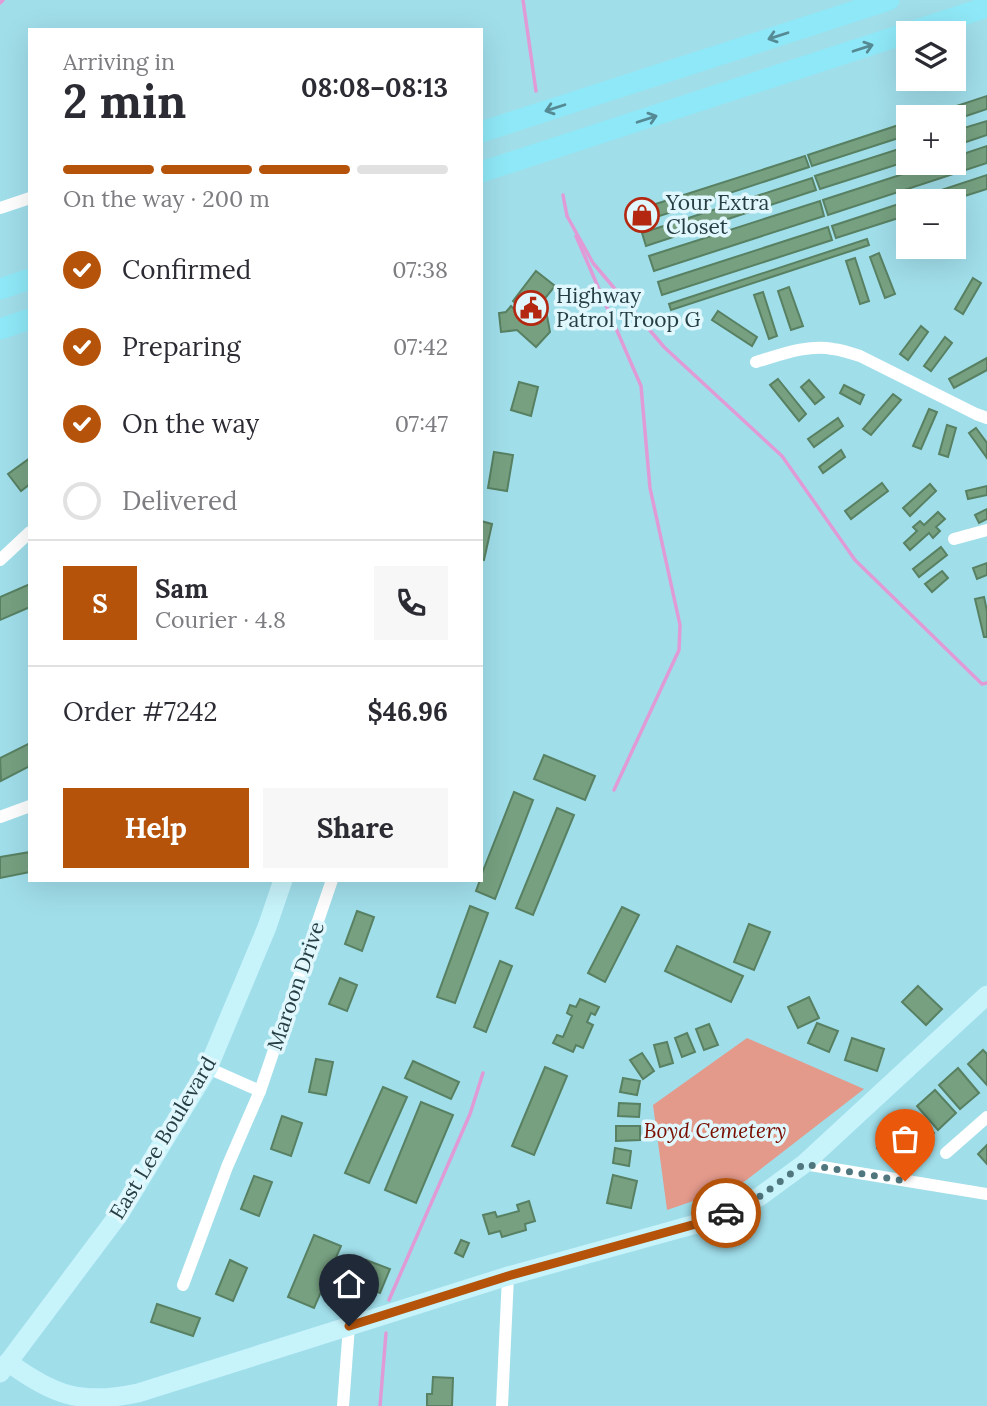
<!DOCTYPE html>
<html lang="en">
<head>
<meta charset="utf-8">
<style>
	:root { --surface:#fff; --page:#f7f7f7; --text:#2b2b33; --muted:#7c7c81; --line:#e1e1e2; --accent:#b45309 }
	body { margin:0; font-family:Lora,serif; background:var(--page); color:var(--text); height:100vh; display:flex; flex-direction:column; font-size:26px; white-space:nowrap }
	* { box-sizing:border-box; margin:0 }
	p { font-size:23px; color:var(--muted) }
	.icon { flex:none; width:38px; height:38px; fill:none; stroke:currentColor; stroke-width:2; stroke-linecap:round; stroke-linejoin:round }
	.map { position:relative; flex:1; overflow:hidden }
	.sheet { position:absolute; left:28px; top:28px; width:455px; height:854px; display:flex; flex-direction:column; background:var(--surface); border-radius:0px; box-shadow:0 7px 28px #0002 }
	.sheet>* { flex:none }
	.tools { position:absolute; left:896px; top:21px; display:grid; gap:14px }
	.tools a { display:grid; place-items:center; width:70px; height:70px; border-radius:0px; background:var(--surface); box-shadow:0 7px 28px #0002; font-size:35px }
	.pin { position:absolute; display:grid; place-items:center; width:60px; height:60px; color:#fff; margin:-72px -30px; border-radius:50% 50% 50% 0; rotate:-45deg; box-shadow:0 0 7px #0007 }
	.pin .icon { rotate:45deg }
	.courier { position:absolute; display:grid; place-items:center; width:70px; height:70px; margin:-35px; border:5px solid #b45309; border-radius:50%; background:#fff; color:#222; box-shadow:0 2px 9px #0007 }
	.headline em { font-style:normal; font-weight:800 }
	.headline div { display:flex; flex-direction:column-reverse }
	.headline { display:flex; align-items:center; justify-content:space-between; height:119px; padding:0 35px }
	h1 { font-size:46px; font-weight:800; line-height:52px }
	.bar { display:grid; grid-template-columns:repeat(4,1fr); gap:10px 7px; align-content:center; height:84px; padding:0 35px }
	.bar i { height:9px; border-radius:5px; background:var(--line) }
	.bar .active { background:var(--accent) }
	.bar p { grid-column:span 4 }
	.line { display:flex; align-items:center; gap:18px; padding:0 35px; border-top:2px solid var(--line) }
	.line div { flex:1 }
	.round { display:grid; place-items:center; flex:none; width:74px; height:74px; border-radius:0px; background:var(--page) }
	ol { padding:0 35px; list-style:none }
	li { display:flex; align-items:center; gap:21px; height:77px }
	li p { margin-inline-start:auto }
	li .icon { padding:7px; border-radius:50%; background:var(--accent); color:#fff; stroke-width:4 }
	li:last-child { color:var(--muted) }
	li i { width:38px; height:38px; border:4px solid var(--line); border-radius:50% }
	.primary-button { display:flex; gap:14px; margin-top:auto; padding:14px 35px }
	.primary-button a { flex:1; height:80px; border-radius:0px; background:var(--accent); color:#fff; font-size:28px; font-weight:800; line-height:80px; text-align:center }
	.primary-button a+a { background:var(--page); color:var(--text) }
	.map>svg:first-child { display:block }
</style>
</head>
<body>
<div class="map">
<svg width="987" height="1406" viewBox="0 0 987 1406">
	<rect width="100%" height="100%" fill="#a0deea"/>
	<path fill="#e39a8b" d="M747,1038l117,51 -124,96 -73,25 -14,-105z"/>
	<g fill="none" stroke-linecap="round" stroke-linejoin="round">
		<g stroke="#e09bd6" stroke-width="3.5">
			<path d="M523,0l13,91"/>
			<path d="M0,3l3,-3"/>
			<path d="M563,195l4,21"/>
			<path d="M567,216l26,47 71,84 118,109 73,104 127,124 5,-1"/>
			<path d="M576,236l65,150 9,102 30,137 -1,25 -65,140"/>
			<path d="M389,1300l81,-186 13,-41"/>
			<path d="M380,1406l6,-73"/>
		</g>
	</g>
	<g fill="#76a080" stroke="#588062" stroke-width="2">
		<path d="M987,96v13l-33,11v-3h-31z"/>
		<path d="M987,121v14l-33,11v-15z"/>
		<path d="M908,122v13l-96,31 -4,-11z"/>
		<path d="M908,146v15l-88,28 -5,-13z"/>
		<path d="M987,146v17l-159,52 -5,-15 114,-37h17v-6z"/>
		<path d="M805,156l4,11 -171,56 -4,-12z"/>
		<path d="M987,175v14l-38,12h-41v14l-72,23 -4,-12z"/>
		<path d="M812,178l4,12 -170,56 -4,-13z"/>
		<path d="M820,201l4,15 -170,55 -5,-15z"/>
		<path d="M828,227l4,13 -170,55 -4,-13z"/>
		<path d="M867,239l2,6 -198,65 -2,-6z"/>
		<path d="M879,253l16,41 -10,4 -15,-41z"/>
		<path d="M855,258l14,43 -9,3 -14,-43z"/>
		<path d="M536,271l19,15 -13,16 3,3 5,27 -14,15 -19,-17 -16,2 -2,-19 7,-1 5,-6 4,4 4,-4 -6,-5z"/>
		<path d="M973,278l8,5 -18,31 -8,-5z"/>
		<path d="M789,287l14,39 -12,4 -13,-39z"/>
		<path d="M763,292l14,44 -8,3 -15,-44z"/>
		<path d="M718,311l39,26 -5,9 -40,-26z"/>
		<path d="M921,326l7,6 -20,28 -8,-6z"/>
		<path d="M945,337l7,6 -21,28 -7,-5z"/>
		<path d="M987,358v12l-33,18 -5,-9z"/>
		<path d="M778,379l28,35 -7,7 -29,-36z"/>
		<path d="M809,380l15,17 -9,7 -14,-17z"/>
		<path d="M519,382l19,5 -7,29 -20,-6z"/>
		<path d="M844,385l20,10 -4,9 -20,-11z"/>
		<path d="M893,394l8,6 -30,35 -8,-6z"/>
		<path d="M929,409l8,3 -16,37 -8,-3z"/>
		<path d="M838,418l5,8 -29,21 -6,-8z"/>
		<path d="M947,425l9,3 -8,29 -9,-3z"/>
		<path d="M976,428l11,15v15l-18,-25z"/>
		<path d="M841,450l4,7 -22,16 -4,-6z"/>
		<path d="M494,452l19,3 -6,36 -19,-3z"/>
		<path d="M30,458v26l-9,7 -13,-17z"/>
		<path d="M882,483l6,8 -37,28 -6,-8z"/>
		<path d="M930,484l6,7 -26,25 -7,-8z"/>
		<path d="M987,486v9l-19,4 -2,-8z"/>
		<path d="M987,509v10l-8,4 -4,-8z"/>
		<path d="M938,512l7,7 -9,8 4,4 -7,7 -4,-5 -19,17 -6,-7 13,-12 -4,-4 7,-6 4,4z"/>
		<path d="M481,521l11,3 -8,36 -3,-1z"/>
		<path d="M941,547l6,8 -28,22 -6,-8z"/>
		<path d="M987,563v12l-10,4 -4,-11z"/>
		<path d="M942,571l6,7 -16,14 -7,-8z"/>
		<path d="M30,584v23l-30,13v-23z"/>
		<path d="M984,597l3,14v26h-3l-9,-38z"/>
		<path d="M30,743v23l-29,15 -1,-23z"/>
		<path d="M544,755l51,21 -10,24 -51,-21z"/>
		<path d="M514,792l19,8 -38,99 -19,-8 4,-11h1v-4z"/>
		<path d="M557,808l17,7 -41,100 -17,-7z"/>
		<path d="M30,852v20l-30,6v-21z"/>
		<path d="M470,906l18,7 -33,90 -18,-6z"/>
		<path d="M622,907l17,8 -34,67 -17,-9z"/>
		<path d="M357,911l17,6 -12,34 -17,-7z"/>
		<path d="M749,924l21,8 -16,38 -20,-8z"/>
		<path d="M677,946l66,30 -12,26 -66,-31z"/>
		<path d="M500,961l12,5 -26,66 -12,-5z"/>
		<path d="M340,978l17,7 -10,26 -18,-7z"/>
		<path d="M918,986l24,23 -16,16 -24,-23z"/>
		<path d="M809,997l10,21 -21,10 -10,-21z"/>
		<path d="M580,999l19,8 -4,8 -4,-2 -4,9 6,3 -10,23 -7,-3 -3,7 -20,-9 4,-8 6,2 9,-21 -5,-3 3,-8 6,2z"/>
		<path d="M817,1023l21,8 -9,21 -21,-9z"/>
		<path d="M709,1024l9,21 -14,5 -8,-21z"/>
		<path d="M687,1033l8,19 -13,5 -7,-19z"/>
		<path d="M852,1038l32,11 -7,22 -32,-11z"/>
		<path d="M667,1042l6,21 -13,4 -6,-22z"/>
		<path d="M983,1050l4,4v31l-19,-21z"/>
		<path d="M642,1053l12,18 -11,8 -13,-19z"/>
		<path d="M316,1059l17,3 -7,33 -17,-3z"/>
		<path d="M413,1061l46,21 -8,17 -46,-21z"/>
		<path d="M545,1067l22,9 -33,79 -22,-9z"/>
		<path d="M958,1068l21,25 -19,16 -21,-24z"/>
		<path d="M623,1078l17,3 -3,14 -17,-3z"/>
		<path d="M383,1087l24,10 -38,86 -24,-10z"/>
		<path d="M935,1090l21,23 -18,17 -21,-24z"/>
		<path d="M421,1102l32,13 -37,88 -31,-13z"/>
		<path d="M619,1103l21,1 -1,13 -21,-1z"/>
		<path d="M914,1112l20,21 -15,14 -20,-21z"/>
		<path d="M282,1116l20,7 -11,33 -20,-7z"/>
		<path d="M616,1126h24v14l-24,1z"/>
		<path d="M894,1132l19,20 -17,16 -19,-20z"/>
		<path d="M987,1145v19l-9,-10z"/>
		<path d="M615,1148l16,3 -2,15 -16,-3z"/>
		<path d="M613,1175l24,6 -6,27 -24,-5z"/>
		<path d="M254,1176l18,6 -13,34 -18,-7z"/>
		<path d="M529,1201l6,20 -10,3 1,6 -24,7 -2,-6 -11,3 -6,-19 12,-3 2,5 22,-6 -2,-6z"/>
		<path d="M314,1235l27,11 -27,62 -26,-11z"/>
		<path d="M461,1240l8,3 -6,14 -8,-4z"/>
		<path d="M230,1260l17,8 -14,33 -17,-7z"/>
		<path d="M366,1260l24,9 -10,24 -24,-9z"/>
		<path d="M157,1304l43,14 -7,18 -42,-14z"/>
		<path d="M433,1377l20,1 -1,28h-25v-12h5z"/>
	</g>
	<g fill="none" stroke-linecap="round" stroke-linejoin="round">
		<g stroke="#fff" stroke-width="12">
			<path d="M0,208l30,-10"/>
			<path d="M756,362c24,-7 52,-18 77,-13 9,1 18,4 27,7l116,58 11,4"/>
			<path d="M954,539l33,-9"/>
			<path d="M0,560l30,-28"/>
			<path d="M0,817l30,-11"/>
			<path d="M208,1068l52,23"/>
			<path d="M946,1153l41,-36"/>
			<path d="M804,1164l183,30"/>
			<path d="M183,1285l44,-118 33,-76 72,-211"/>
			<path d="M343,1406l6,-80"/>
			<path d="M502,1406l6,-130"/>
		</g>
		<g stroke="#c7f3fb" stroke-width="19">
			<path d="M8,1362c46,34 73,43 130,31l370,-117 206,-57 45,-22 45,-33 183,-169"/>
			<path d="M0,1373l120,-160 88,-145 59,-141 16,-47"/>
		</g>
		<g stroke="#8fe8f7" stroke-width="21">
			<path d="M481,132l408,-132"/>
			<path d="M481,172l506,-165"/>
			<path d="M0,289l30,-10"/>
			<path d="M0,329l30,-10"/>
		</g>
	</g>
	<defs><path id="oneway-shaft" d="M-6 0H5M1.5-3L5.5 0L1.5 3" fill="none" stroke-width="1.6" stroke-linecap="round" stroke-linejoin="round" transform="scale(1.75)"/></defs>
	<g stroke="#558a95">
		<use href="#oneway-shaft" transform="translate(778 36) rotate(162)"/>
		<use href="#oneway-shaft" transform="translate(863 48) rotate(-18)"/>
		<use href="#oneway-shaft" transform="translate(555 108) rotate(162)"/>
		<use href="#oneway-shaft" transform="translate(647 119) rotate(-18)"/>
	</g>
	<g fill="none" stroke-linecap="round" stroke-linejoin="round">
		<path stroke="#50767e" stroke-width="7" stroke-dasharray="0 12.6" d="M726,1213l33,-16 45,-33 101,17"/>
		<path stroke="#b45309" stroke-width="9" d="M349,1326l159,-50 206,-57 12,-6"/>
	</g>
	<defs>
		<g id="shop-ring" transform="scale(1.75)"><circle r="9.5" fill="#e0f8fd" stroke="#b42811" stroke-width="1.5"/><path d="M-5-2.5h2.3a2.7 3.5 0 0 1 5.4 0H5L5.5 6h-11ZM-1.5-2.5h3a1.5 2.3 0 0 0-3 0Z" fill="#b42811"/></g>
		<g id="civic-ring" transform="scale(1.75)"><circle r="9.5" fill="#e0f8fd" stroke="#b42811" stroke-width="1.5"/><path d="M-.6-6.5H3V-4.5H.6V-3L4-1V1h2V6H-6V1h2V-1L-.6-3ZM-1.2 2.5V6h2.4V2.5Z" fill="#b42811"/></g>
	</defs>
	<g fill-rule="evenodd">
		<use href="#shop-ring" x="642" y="215"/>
		<use href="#civic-ring" x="531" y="308"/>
	</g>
	<g text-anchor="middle" stroke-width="7" stroke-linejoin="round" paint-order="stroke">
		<g font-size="21" fill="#253e44" stroke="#e0f8fd" text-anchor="start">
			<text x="666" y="210">Your Extra<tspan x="666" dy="24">Closet</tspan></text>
			<text x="556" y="303">Highway<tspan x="556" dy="24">Patrol Troop G</tspan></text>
		</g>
		<g font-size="21" fill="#253e44" stroke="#e0f8fd">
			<text transform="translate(296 986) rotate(-71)" y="7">Maroon Drive</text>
			<text transform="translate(163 1138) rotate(-59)" y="7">East Lee Boulevard</text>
		</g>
		<g font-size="21" font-style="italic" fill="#7a0e00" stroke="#e0f8fd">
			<text x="715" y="1138">Boyd Cemetery</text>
		</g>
	</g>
</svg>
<div class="tools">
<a><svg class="icon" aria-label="layers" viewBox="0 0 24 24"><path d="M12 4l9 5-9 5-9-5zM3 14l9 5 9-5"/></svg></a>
<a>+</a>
<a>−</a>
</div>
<div class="pin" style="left:905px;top:1181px;background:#ea580c"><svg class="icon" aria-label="bag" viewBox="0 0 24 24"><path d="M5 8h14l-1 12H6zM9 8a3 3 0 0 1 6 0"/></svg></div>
<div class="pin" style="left:349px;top:1326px;background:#1f2937"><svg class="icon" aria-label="home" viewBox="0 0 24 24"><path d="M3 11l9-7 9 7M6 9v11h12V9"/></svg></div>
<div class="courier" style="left:726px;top:1213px"><svg class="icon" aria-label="car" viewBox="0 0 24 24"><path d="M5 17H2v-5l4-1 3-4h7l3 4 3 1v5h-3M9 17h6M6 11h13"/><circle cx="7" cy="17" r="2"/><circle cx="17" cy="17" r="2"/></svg></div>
<section class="sheet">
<div class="headline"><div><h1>2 min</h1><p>Arriving in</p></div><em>08:08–08:13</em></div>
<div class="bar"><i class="active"></i><i class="active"></i><i class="active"></i><i></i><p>On the way · 200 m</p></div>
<ol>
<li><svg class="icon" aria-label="check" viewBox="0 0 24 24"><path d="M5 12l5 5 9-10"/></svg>Confirmed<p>07:38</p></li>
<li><svg class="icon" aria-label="check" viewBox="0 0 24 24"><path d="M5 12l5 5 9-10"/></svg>Preparing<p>07:42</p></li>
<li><svg class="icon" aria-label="check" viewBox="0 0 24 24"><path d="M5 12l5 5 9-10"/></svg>On the way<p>07:47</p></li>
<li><i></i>Delivered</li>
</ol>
<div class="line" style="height:126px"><b class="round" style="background:var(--accent);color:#fff">S</b><div><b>Sam</b><p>Courier · 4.8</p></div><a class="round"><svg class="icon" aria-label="phone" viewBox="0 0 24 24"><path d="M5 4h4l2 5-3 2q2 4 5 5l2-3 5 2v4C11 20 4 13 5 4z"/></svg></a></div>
<div class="line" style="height:91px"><div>Order #7242</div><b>$46.96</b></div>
<div class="primary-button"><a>Help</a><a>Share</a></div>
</section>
</div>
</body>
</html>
